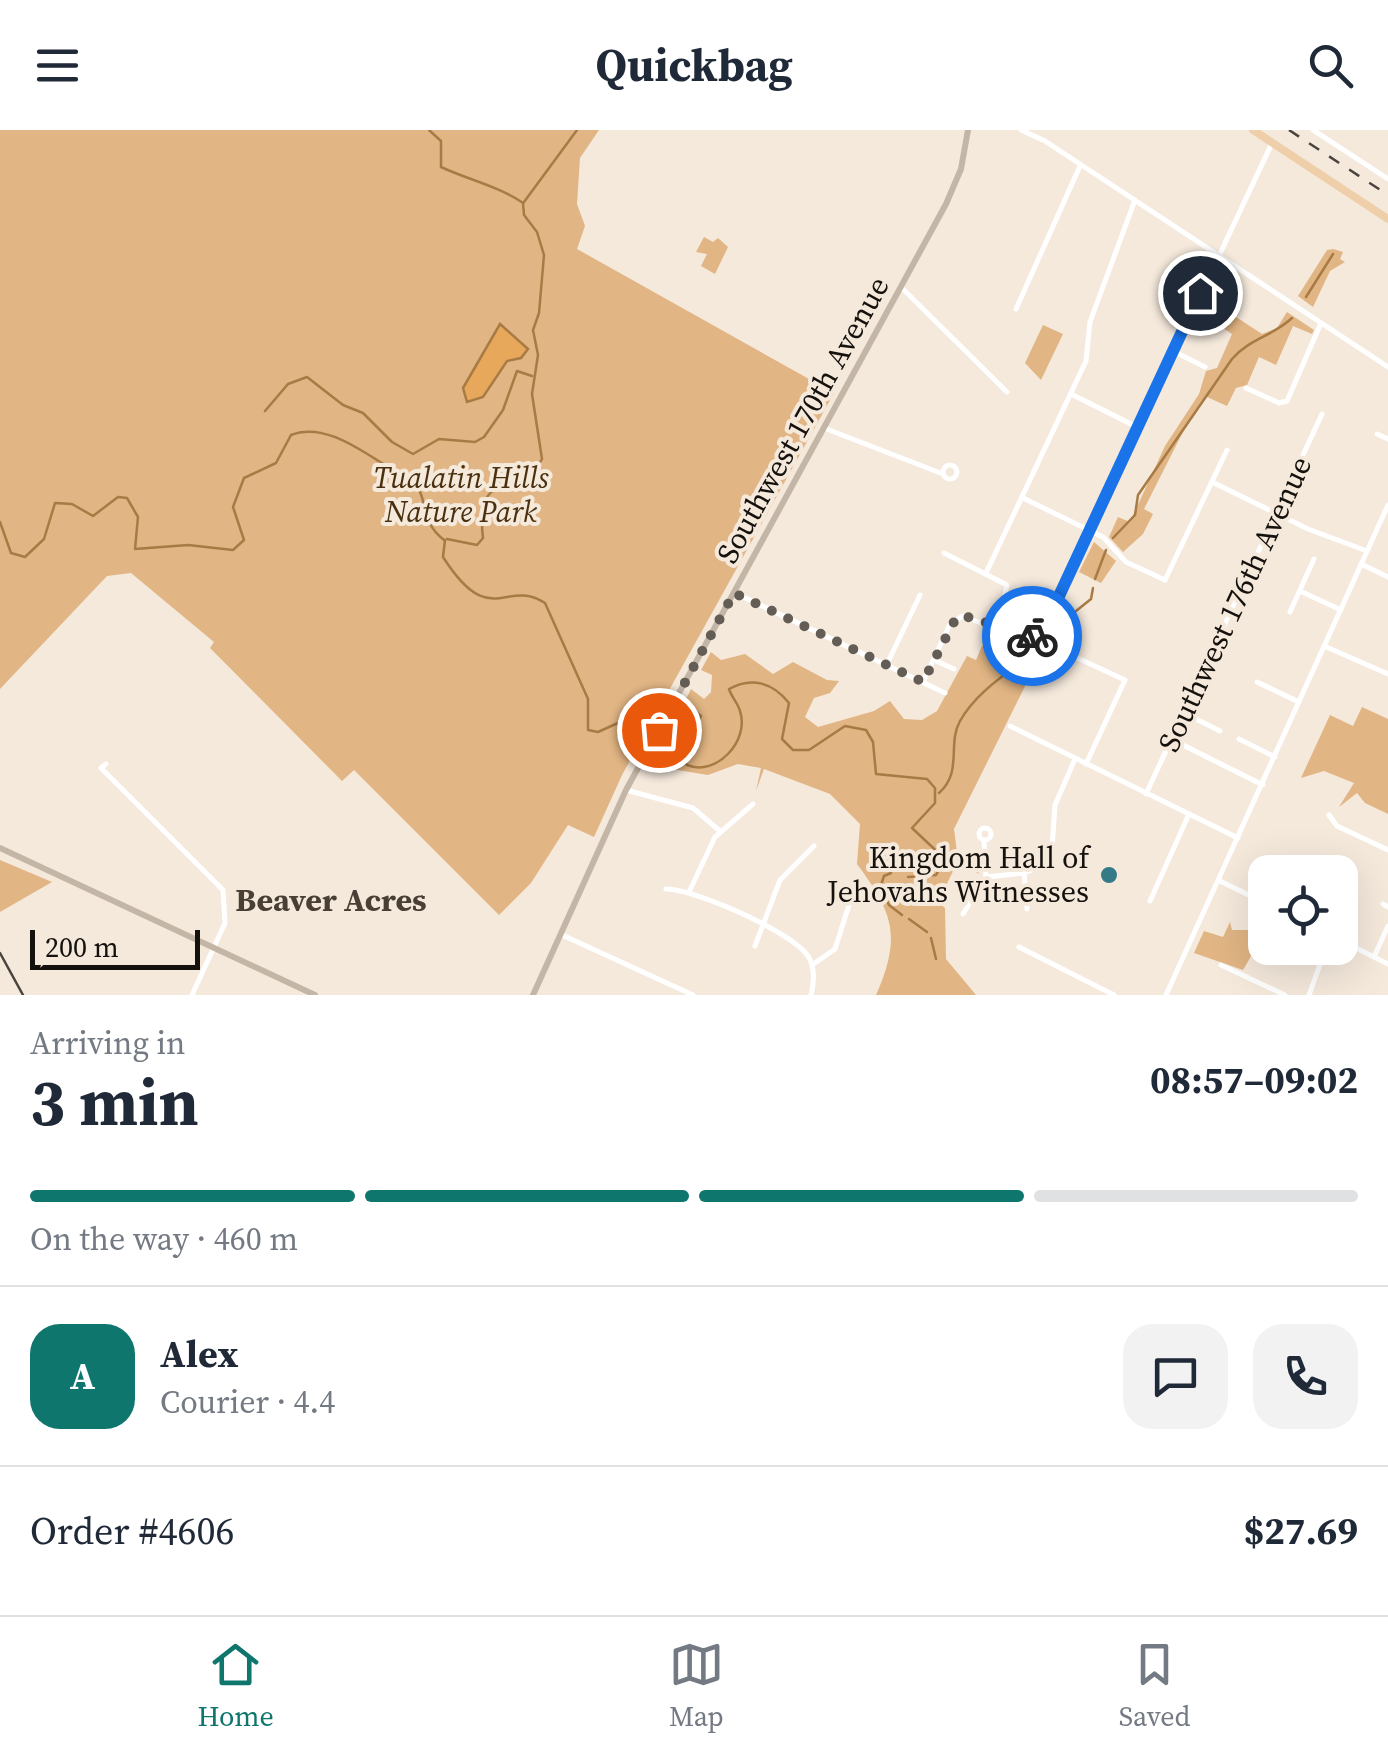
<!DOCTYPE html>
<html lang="en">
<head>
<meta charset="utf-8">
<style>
	:root { --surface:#fff; --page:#f2f2f3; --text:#1f2937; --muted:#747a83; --line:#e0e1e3; --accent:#0f766e }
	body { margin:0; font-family:"Source Serif 4",serif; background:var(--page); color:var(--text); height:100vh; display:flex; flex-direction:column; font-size:38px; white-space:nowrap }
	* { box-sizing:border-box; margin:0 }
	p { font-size:32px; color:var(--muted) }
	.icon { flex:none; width:55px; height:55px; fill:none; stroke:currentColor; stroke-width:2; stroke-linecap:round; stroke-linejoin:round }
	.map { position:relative; height:865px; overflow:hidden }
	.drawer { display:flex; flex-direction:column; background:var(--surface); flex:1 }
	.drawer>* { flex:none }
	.buttons { position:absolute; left:1248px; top:725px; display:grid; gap:20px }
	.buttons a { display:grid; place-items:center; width:110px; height:110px; border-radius:20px; background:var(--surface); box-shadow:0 10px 40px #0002; font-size:50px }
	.scale { position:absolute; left:30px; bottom:25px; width:170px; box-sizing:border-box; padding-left:10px; border:5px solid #15110d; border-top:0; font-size:28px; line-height:35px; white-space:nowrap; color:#15110d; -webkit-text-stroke:8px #f5e9dc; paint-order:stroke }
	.pin { position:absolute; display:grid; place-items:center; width:85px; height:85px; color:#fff; margin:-42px; border:5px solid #fff; border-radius:50%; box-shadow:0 2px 10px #0007 }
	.courier { position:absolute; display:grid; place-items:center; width:100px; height:100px; margin:-50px; border:8px solid #1a73e8; border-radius:50%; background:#fff; color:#222; box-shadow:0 2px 12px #0007 }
	.headline em { font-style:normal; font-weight:700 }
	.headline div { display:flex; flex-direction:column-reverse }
	.headline { display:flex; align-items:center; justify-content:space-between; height:170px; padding:0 30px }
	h1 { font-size:65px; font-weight:700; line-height:75px }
	.bar { display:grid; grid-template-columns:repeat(4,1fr); gap:15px 10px; align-content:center; height:120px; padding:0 30px }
	.bar i { height:12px; border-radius:8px; background:var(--line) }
	.bar .current { background:var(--accent) }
	.bar p { grid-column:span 4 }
	.line { display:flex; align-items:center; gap:25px; padding:0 30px; border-top:2px solid var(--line) }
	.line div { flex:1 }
	.round { display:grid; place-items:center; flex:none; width:105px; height:105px; border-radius:30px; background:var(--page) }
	header { display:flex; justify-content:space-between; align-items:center; height:130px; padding:0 30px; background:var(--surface); font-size:45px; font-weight:700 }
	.tabs { display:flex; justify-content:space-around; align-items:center; height:140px; border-top:2px solid var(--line); background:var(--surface); font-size:28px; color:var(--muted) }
	.tabs a { display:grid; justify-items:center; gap:5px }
	.tabs .current { color:var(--accent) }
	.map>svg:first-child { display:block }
</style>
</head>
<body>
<header><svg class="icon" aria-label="menu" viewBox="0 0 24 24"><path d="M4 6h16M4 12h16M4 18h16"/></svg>Quickbag<svg class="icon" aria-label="search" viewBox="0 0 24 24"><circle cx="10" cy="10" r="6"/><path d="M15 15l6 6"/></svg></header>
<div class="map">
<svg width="1388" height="865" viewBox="0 0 1388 865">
	<rect width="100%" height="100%" fill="#f5e9dc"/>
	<g fill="#e1b584">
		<path d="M0,0h599l-19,28 -3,46 8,22 -8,23 257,144 -212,382 -28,62 -26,-12 -37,58 -32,32 -145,-145 -12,11 -132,-133 4,-6 -83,-69 -24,3 -107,113z"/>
		<path d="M704,107l9,5 5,-4 10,9 -13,27 -14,-8 6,-12 -11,-2z"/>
		<path d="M1333,119l10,3 -3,7 5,3 -15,9 -17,36 -15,-11 29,-46z"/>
		<path d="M1204,166l58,38 15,-6 10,-16 27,18 -2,4 -19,-8 -17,39 -17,-8 -12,28 -11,3 -9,18 -20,-9 -17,21 -46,91 9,5 -10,20 -20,18 -14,-15 9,-20 12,5 35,-76 34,-52 7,-23 11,-3 15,-34 -34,-23z"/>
		<path d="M1043,195l20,9 -22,46 -16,-17z"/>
		<path d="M1094,412l22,19 -15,22 -22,-11z"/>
		<path d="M1011,504l33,14 -90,181 4,32 23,13 -25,-9 -18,37 7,6 1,51 30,36h-100c26,-59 17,-82 -19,-131l3,-40 -30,-30 -66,-25 -8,22 5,-23 -23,-4 -30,11 -55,-9 38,-77 13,10 7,-7 1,-17 -11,-5 10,-18 10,8 24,-6 28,20 20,-12 34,18 12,1 -9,12 -16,5 -9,19 13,10 56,-16 16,-10 14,18 18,1 15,-9 30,-55 9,4 6,-14 18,4z"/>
		<path d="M1362,577l26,12v95l-23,-11 -8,-10 -18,14 15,-24 -30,-12 -23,7 29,-63 23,11z"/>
		<path d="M0,730l52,22 -52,30z"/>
		<path d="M1265,782l-15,36 4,3 -11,19 -49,-17 10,-22 19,6 7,-15 2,8h18z"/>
	</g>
	<path fill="#e7a85b" stroke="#a87b44" stroke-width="2.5" d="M500,194l28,25 -7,9 -14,3 -24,36 -16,5 -4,-14z"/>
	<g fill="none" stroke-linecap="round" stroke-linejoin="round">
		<g stroke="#a87b44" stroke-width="2.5">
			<path d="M429,0l12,11v26c28,13 57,19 82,36l1,12 13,17 7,23 -5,58 -6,17 5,25 -6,39 10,65c-22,40 -68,6 -59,79l-6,7 -30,-6"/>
			<path d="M524,72l53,-72"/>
			<path d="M1306,167l27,-43"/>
			<path d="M265,281l23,-27 19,-7 36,28 20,8 29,29 21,12 26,-15 36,3 9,-5 19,-27 14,-39 15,5"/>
			<path d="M0,392l11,31 14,4 19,-18 11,-36 17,1 21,12 25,-19 9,1 11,19 -3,32 53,-4 45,5 11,-10 -11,-33 11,-29 32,-15 15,-28c40,-16 85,29 120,45 20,18 6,39 33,60"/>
			<path d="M1113,408l22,-23 3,-20 94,-136c17,-20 41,-23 60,-41"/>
			<path d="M445,410l-2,17c48,75 62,20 102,46l43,96v31l10,2 73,-33"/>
			<path d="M1095,449l11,-29"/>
			<path d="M1076,481l15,-12 2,-11"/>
			<path d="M679,569l22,17 -20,37 6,12c29,12 63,-24 53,-54 -2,-8 -8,-13 -11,-22 23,-13 44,-6 60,14l-7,36 11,11h16l36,-24 21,4 7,12 3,32 51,5 8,9v15l-23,25 33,31 -9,16 -28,2"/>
			<path d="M939,663c24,-21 8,-49 21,-72 18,-32 53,-51 81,-74"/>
			<path d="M891,743l-7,3 -4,12 9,17 13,10"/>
			<path d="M909,789l18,13"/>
			<path d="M931,808l5,21"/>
		</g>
		<g stroke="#fff" stroke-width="5">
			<path d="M1021,0l24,11 343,226"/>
			<path d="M1313,0l75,49"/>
			<path d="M901,157l106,105"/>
			<path d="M1016,179l64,-143"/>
			<path d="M1173,221l32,16"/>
			<path d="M1246,258l33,15 8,-2 34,-78"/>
			<path d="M1071,264l66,33"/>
			<path d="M824,298l119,46"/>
			<path d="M1377,304l11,5"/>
			<circle cx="950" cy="342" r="7"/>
			<path d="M1212,352l96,47 59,22"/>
			<path d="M1023,368l80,39 23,25 39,18"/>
			<path d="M944,423l63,32 -10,43"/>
			<path d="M1361,434l27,13"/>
			<path d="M986,443l100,-212 4,-39 45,-122"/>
			<path d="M1165,450l62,-130"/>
			<path d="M1300,461l41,19"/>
			<path d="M735,463l210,100"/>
			<path d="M1290,482l24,-53"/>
			<path d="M1039,509l233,-496"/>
			<path d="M1324,516l64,28"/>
			<path d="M934,530l20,9"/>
			<path d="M887,534l33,-69"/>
			<path d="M923,552l27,-58 13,-8 26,10 30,5 106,49 -39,84"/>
			<path d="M1257,552l42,20"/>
			<path d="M1186,584l34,17"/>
			<path d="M1010,596l228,112"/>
			<path d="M1239,609l36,18"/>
			<path d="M1173,610l90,45"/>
			<path d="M106,634l-5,4 122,122 2,33 -33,72"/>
			<path d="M626,660l67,18 27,23"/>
			<path d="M1146,664l176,-380"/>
			<path d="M1329,685l8,11 51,24"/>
			<circle cx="985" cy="704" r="6"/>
			<path d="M984,711l2,36"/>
			<path d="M1024,743l27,-10 4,-58 20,-46"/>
			<path d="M1220,751l45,22"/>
			<path d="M666,759c29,0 126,43 142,67 7,11 6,27 3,39"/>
			<path d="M689,762l26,-55 38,-33"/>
			<path d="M1150,771l39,-87"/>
			<path d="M1383,774l5,3"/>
			<path d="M963,784l23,-37 38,-4 3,36"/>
			<path d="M560,804l133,61"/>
			<path d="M1340,810l48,24"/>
			<path d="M755,816l25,-66 34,-34"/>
			<path d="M1019,817l95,48"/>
			<path d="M1374,827l14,-31"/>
			<path d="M812,835l23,-16 15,-47"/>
			<path d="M1221,835l64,30"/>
			<path d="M1166,865l222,-490"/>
			<path d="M1309,865l17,-47"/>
		</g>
		<g stroke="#c4b6a7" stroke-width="6">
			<path d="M0,718l315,147"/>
			<path d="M533,865l93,-205 320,-586 15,-35 7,-39"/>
		</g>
		<path stroke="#efcfa9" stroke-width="8" d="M1253,0l135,89"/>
		<path stroke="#4a443e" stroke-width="2.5" d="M0,823l23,42"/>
		<path stroke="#4a443e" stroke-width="2.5" stroke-dasharray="12 12" stroke-linecap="butt" d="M1289,0l99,65"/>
	</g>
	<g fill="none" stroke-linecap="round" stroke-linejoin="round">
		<path stroke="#635d55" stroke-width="10" stroke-dasharray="0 18" d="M659,600l75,-137 189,89 33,-64 8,-2 68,20"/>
		<path stroke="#1a73e8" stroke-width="12" d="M1032,506l7,3 161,-346"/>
	</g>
	<circle fill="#347a87" stroke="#f5e9dc" stroke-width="4" cx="1109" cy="745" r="10"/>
	<g text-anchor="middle" stroke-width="8" stroke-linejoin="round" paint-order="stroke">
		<g font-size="30" fill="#15110d" stroke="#f5e9dc">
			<text transform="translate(803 290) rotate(-61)" y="10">Southwest 170th Avenue</text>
			<text transform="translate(1235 474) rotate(-65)" y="10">Southwest 176th Avenue</text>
		</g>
		<g font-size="30" font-style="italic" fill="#4a300f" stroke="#f5e9dc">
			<text x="461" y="358">Tualatin Hills<tspan x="461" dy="34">Nature Park</tspan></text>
		</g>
		<g font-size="30" fill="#15110d" stroke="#f5e9dc" text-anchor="end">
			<text x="1089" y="738">Kingdom Hall of<tspan x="1089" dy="34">Jehovahs Witnesses</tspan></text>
		</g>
		<g font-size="32" font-weight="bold" fill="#493f35" stroke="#f5e9dc">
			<text x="331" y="781">Beaver Acres</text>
		</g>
	</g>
</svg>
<div class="buttons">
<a><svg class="icon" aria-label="locate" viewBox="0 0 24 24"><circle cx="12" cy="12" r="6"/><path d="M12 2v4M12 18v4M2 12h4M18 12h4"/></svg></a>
</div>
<div class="scale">200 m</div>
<div class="pin" style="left:659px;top:600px;background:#ea580c"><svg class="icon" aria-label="bag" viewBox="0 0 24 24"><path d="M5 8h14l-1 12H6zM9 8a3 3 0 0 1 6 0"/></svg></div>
<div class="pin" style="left:1200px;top:163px;background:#1f2937"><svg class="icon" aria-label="home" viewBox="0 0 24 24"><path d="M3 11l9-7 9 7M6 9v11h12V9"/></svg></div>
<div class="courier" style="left:1032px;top:506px"><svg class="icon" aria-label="bike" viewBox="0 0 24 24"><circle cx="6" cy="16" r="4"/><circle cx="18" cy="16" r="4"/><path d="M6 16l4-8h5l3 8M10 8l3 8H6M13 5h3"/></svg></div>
</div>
<section class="drawer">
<div class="headline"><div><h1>3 min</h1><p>Arriving in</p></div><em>08:57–09:02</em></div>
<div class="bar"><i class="current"></i><i class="current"></i><i class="current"></i><i></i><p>On the way · 460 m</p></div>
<div class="line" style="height:180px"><b class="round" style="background:var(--accent);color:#fff">A</b><div><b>Alex</b><p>Courier · 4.4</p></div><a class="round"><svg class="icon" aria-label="chat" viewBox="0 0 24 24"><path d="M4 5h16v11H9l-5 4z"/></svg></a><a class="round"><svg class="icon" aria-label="phone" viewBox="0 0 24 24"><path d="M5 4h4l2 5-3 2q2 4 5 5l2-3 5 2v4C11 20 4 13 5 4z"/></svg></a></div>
<div class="line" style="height:130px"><div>Order #4606</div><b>$27.69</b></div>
</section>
<nav class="tabs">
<a class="current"><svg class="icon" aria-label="home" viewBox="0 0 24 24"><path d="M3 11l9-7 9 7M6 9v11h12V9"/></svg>Home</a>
<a><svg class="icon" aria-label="map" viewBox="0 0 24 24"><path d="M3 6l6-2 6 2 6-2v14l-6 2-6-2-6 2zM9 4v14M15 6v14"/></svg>Map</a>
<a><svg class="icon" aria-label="saved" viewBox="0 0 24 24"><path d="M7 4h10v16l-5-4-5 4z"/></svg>Saved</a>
</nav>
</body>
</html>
